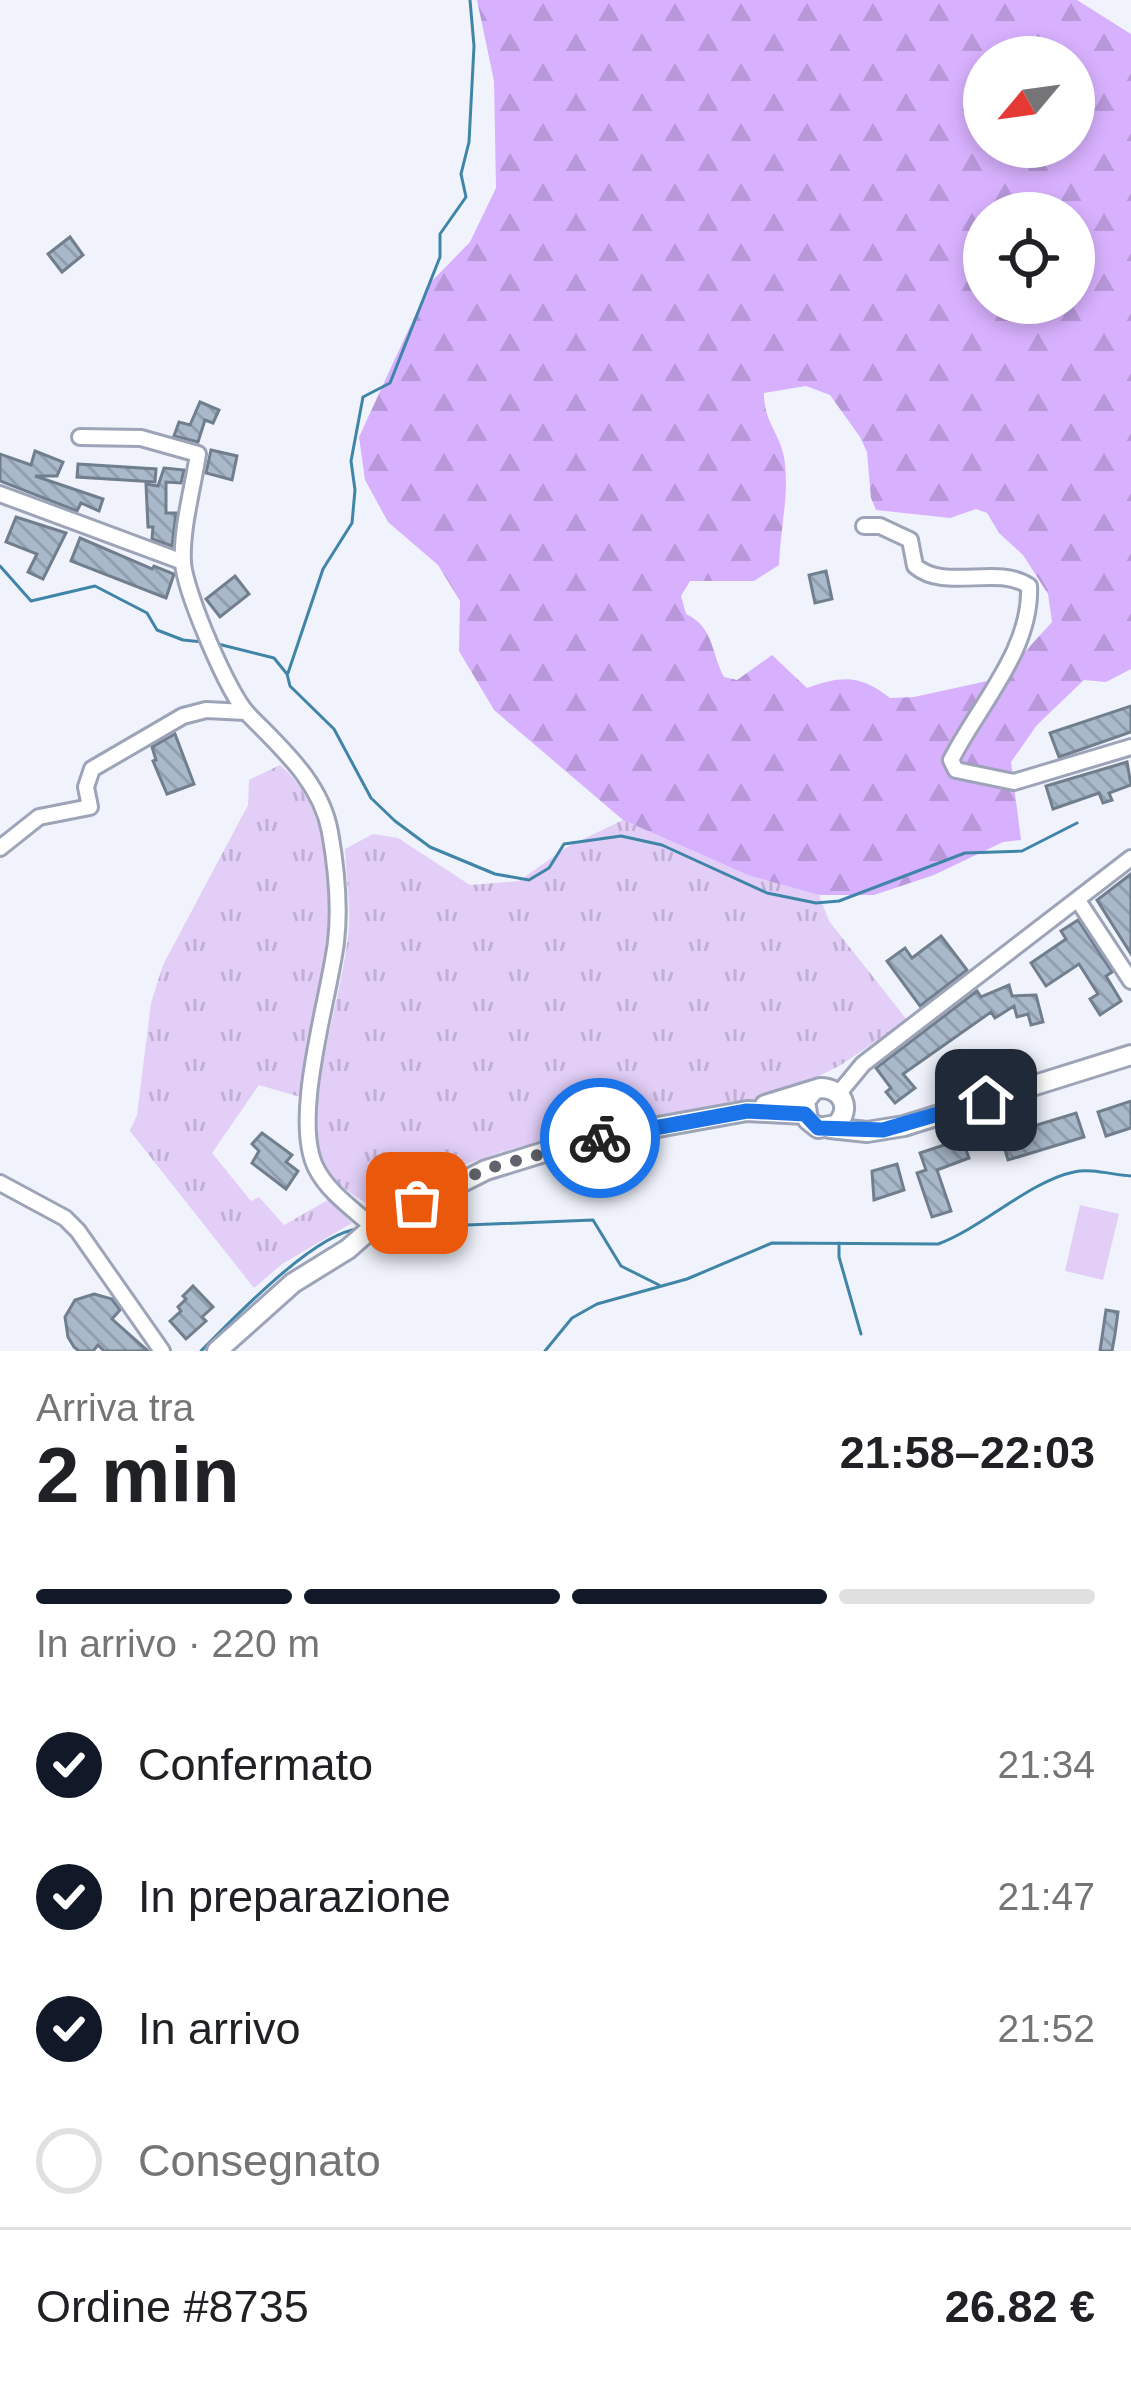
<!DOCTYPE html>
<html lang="it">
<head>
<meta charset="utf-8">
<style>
	:root { --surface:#fff; --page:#f6f6f6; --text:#202124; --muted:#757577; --line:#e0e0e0; --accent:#111827 }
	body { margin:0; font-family:Helvetica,sans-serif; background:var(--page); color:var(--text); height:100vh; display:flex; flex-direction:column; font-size:45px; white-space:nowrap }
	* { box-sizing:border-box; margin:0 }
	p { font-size:39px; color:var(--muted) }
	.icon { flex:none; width:66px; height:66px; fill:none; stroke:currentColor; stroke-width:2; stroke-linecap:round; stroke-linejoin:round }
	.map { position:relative; height:1351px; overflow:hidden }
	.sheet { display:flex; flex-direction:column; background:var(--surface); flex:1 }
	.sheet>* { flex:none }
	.needle { width:78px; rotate:241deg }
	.tools { position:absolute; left:963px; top:36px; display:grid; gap:24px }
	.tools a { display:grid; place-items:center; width:132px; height:132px; border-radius:50%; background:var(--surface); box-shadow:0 6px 18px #0003; font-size:60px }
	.pin { position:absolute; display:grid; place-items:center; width:102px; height:102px; color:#fff; margin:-51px; border-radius:24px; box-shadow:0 6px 18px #0006 }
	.courier { position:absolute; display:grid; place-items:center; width:120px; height:120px; margin:-60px; border:9px solid #1a73e8; border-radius:50%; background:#fff; color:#222; box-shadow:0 3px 15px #0007 }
	.summary em { font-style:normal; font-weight:600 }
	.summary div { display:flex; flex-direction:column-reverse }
	.summary { display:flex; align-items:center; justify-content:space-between; height:204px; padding:0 36px }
	h1 { font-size:78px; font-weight:600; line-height:90px }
	.bar { display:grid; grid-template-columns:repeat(4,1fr); gap:18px 12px; align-content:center; height:144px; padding:0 36px }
	.bar i { height:15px; border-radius:9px; background:var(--line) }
	.bar .on { background:var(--accent) }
	.bar p { grid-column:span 4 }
	.line { display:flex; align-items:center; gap:30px; padding:0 36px; border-top:3px solid var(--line) }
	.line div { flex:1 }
	ol { padding:0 36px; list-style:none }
	li { display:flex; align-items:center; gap:36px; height:132px }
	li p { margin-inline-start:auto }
	li .icon { padding:12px; border-radius:50%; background:var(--accent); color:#fff; stroke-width:4 }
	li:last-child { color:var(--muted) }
	li i { width:66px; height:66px; border:6px solid var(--line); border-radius:50% }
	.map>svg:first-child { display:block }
</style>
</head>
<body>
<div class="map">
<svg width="1131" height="1351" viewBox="0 0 1131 1351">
	<defs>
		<pattern id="grass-tufts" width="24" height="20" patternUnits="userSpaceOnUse" patternTransform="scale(3)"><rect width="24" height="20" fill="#e2cef7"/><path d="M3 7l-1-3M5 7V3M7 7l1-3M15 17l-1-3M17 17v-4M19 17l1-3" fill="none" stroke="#c1b0d3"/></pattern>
		<pattern id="forest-firs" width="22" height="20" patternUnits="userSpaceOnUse" patternTransform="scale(3)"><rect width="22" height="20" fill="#d8b1fe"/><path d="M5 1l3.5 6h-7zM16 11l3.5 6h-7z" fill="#b898d9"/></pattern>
		<pattern id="building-back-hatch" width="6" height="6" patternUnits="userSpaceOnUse" patternTransform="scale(3)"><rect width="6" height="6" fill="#a9b9ca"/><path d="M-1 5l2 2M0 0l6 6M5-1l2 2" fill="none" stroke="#919ead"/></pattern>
	</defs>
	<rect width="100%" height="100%" fill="#f0f3fc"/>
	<g fill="url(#grass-tufts)">
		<path d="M280,765c83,71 40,240 20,332l-41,-12 -47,68 39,48 8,-4 25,28 44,-25 24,23 -70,41 -28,24 -124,-157 7,-16 14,-112 12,-38 85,-160 1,-25z"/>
		<path d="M623,820l127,56 69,19 10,26 78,99 -66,45 -56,28 -203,38 -81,21 -49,17 -80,38c-16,-11 -41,-24 -48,-43 -24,-59 22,-174 25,-240 1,-24 -3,-50 -4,-75l28,-15 25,4 72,47 49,-4 48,-34z"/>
	</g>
	<path fill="url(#forest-firs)" fill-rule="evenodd" d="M477,0h600l54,34v635l-25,13 -22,-2 -47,45 -26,37 10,78 -18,2 -69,33 -60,20h-55l-69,-19 -127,-56 -129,-110 -35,-59 1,-50 -22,-36 -50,-43 -23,-42 -6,-43 71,-154 40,-41 26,-54 -2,-107zM984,57h90v90h-90zM984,213h90v90h-90zM806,386l24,9 30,42 7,15 4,46 5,12 74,8 26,-9 11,4 12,20 24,22 25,39 4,28 -51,56 -87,19 -24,1c-31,-24 -48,-22 -83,-10l-35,-33 -35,25 -13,-3c-13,-24 -10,-50 -38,-63l-5,-18 9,-15h64l25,-16c1,-36 11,-71 5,-108 -5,-26 -20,-34 -20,-64z"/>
	<path fill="#e2cef7" d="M1080,1205l39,9 -16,66 -38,-9z"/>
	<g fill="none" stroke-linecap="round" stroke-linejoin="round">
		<g stroke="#4085a8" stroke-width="3">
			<path d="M0,566l31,35 64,-15 52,27 10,17 26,10 20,2"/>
			<path d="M218,644l56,14 13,16 3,12 44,43 37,69 24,23 35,26 65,27 34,6 20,-12 15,-24 57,-8 41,9 105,48 49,10 23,-2 126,-48 57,-2 55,-28"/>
			<path d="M288,673l35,-104 29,-46 3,-33 -4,-29 12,-64 27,-14 50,-126v-23l26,-37 -5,-23 8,-32 5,-96 -4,-46"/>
			<path d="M393,1228l200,-8 28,46 38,19"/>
			<path d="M839,1243v14l22,77"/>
			<path d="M201,1351c32,-32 114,-119 158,-122"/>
			<path d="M545,1351l27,-33 25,-14 90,-25 85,-36 166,1c44,-16 92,-63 136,-72 16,-4 40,3 57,4"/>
		</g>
	</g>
	<g fill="url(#building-back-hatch)" stroke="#707e8e" stroke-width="3">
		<path d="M70,237l13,18 -21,17 -14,-18z"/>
		<path d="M200,402l19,8 -6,13 -8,-3 -7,22 -24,-6 5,-14 11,3z"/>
		<path d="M211,450l26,6 -5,24 -26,-7z"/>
		<path d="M35,451l28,11 -6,14h-22l68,23 -4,12 -18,-8 -4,8 -77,-30v-27l31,11z"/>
		<path d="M78,464l78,5 -1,13 -78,-5z"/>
		<path d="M164,468l20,2 -3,13 -15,-1v31h10l-4,33 -20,-7 1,-12h-5l-2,-43 12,2z"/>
		<path d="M16,517l50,16 -23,46 -15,-7 9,-18 -31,-12z"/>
		<path d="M80,538l72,31 2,-3 20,8 -8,24 -95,-37z"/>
		<path d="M826,571l6,28 -17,4 -6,-28z"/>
		<path d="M235,576l14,18 -29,23 -14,-18z"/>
		<path d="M1131,706v26l-72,25 -9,-24z"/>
		<path d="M175,734l19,50 -27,10 -14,-33 3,-1 -4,-13z"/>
		<path d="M1127,762l4,23 -22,8 3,7 -9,3 -4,-10 -46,16 -7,-23z"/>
		<path d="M1131,874v80l-34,-54z"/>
		<path d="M1078,920l34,52 -6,4 15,25 -21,14 -10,-16 8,-5 -19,-30 -33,22 -15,-23 35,-24 -5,-8z"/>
		<path d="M941,936l26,34 -47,36 -33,-45 18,-13 7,10z"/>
		<path d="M1009,985l3,11 24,-1 7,27 -12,3 -3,-11 -11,3 -3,-11 -19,12 -4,-6 -88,62 12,14 -20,15 -9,-11 5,-4 -15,-20 101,-77 4,6z"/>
		<path d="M1131,1101v27l-25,8 -8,-24z"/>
		<path d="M1076,1113l8,24 -76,23 -7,-24z"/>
		<path d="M262,1133l30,22 -6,7 12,9 -12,18 -34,-26 7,-12 -7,-7z"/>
		<path d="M962,1139l7,19 -32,12 14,41 -19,6 -15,-44 9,-3 -6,-17z"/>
		<path d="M897,1164l7,26 -30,10 -2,-29z"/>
		<path d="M193,1286l20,21 -11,10 4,4 -20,18 -16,-18 11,-10 -3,-4 8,-8 -3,-3z"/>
		<path d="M94,1294l18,5 8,11 -8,9 36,32h-44l-6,-6 -5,6h-14l-5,-4 -6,-10 -3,-20 10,-17z"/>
		<path d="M1106,1310l12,2 -3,22 -3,17h-12z"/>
	</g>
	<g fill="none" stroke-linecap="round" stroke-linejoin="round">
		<g stroke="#9da4b8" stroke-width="20">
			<g id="minor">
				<path d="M80,437l61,1 57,16c-5,34 -17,75 -15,109 2,28 45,131 65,151 33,34 73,68 82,118 6,34 10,76 6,110 -7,57 -45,176 -20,226 12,24 37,41 57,59"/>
				<path d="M0,494l183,68"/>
				<path d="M864,526h16l30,14 5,26c31,26 81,-2 114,20 3,64 -51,120 -78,174l5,10 58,12 117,-35"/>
				<path d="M0,848l39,-31 51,-10 -4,-20 6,-18 91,-53 23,-6 40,2"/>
				<path d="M1079,902l52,79"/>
				<path d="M839,1093l24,-29 268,-206"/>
				<path d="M0,1183l65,35 13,13 84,120"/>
			</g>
		</g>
		<g stroke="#9da4b8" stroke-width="24">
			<g id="tertiary">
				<path d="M765,1105l55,-17c23,0 32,21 16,37l-18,3 -10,-8 -3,-19 9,-11"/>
				<path d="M830,1128l37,4 37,-6 227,-71"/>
				<path d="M217,1351l76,-68 55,-34 25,-22 113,-57 94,-29 167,-30 58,3"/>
			</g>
		</g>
		<use href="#minor" stroke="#fff" stroke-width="14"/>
		<use href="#tertiary" stroke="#fff" stroke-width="18"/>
	</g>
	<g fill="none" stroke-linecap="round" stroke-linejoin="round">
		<path stroke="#60636b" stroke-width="12" stroke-dasharray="0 21.6" d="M417,1203l69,-34 114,-31"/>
		<path stroke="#1a73e8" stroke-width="15" d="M600,1138l147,-27 58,3 13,14 65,2 103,-30"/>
	</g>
</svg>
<div class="tools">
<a><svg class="needle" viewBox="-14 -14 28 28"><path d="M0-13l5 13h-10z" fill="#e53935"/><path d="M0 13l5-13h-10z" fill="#757577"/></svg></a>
<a><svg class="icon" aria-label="locate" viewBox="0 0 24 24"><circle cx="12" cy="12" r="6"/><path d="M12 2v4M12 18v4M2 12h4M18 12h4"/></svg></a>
</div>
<div class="pin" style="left:417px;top:1203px;background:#ea580c"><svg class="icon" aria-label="bag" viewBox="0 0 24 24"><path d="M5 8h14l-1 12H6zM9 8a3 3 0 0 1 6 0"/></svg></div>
<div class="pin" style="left:986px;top:1100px;background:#1f2937"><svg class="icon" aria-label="home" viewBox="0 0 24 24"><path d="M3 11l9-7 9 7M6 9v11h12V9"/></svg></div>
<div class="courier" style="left:600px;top:1138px"><svg class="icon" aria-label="bike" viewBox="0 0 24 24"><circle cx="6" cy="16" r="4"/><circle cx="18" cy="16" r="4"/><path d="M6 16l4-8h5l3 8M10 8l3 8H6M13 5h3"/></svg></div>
</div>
<section class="sheet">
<div class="summary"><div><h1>2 min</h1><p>Arriva tra</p></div><em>21:58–22:03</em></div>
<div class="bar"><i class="on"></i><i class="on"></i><i class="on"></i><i></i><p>In arrivo · 220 m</p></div>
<ol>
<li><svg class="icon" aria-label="check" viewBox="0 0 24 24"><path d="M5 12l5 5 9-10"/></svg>Confermato<p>21:34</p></li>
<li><svg class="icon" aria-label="check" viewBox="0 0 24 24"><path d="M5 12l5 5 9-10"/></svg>In preparazione<p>21:47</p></li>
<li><svg class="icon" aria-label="check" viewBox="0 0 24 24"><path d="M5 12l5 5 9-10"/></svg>In arrivo<p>21:52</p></li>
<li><i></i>Consegnato</li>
</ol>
<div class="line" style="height:156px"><div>Ordine #8735</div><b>26.82 €</b></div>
</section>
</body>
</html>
